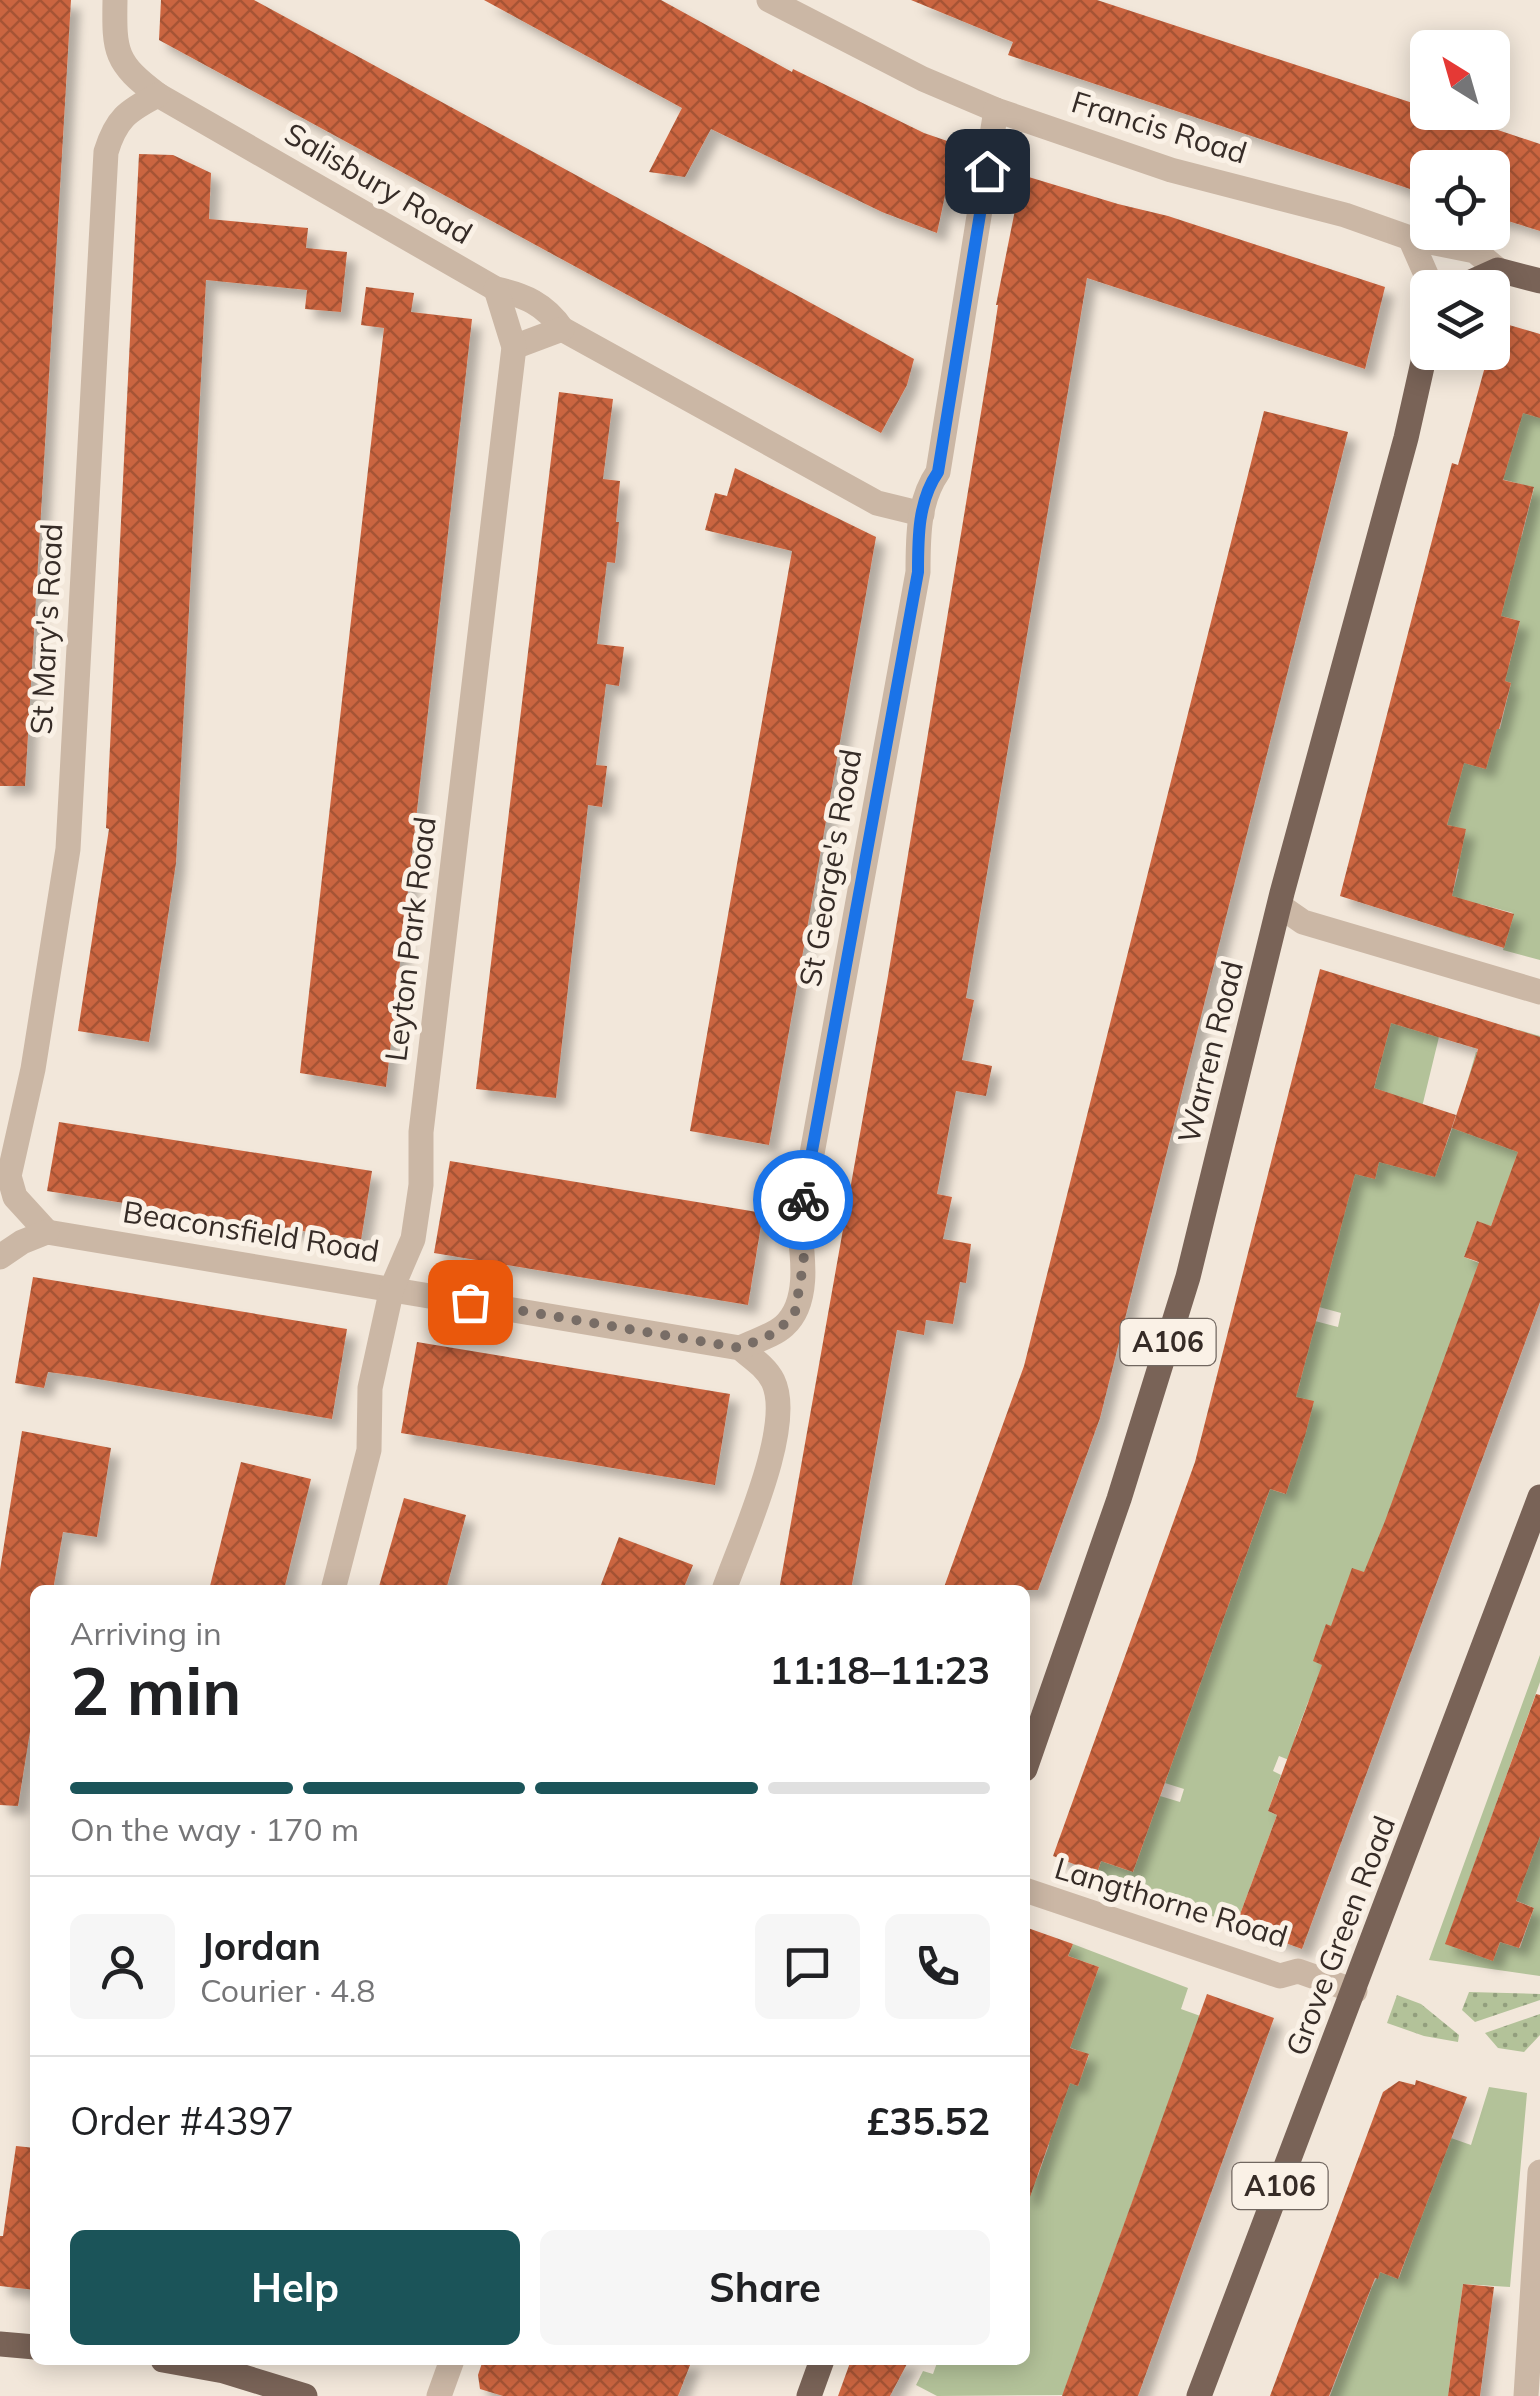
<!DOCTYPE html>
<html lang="en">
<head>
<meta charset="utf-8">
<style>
	:root { --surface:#fff; --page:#f6f6f6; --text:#202124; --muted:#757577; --line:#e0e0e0; --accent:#1b5459 }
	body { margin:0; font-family:Mulish,sans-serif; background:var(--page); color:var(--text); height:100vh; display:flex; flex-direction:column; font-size:38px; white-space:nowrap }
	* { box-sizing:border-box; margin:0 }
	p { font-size:32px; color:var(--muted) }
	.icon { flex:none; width:55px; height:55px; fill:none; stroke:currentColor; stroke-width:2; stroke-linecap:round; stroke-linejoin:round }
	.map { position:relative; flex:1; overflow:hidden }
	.panel { position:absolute; left:30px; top:1585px; width:1000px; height:780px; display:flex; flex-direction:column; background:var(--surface); border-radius:15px; box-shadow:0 5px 25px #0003 }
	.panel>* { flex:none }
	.needle { width:65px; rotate:323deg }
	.controls { position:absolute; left:1410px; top:30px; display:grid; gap:20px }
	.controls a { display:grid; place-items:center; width:100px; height:100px; border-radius:15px; background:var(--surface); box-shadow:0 5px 25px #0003; font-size:50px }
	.pin { position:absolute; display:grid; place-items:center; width:85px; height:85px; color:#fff; margin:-42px; border-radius:20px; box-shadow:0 5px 15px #0006 }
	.courier { position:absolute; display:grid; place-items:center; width:100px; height:100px; margin:-50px; border:8px solid #1a73e8; border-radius:50%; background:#fff; color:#222; box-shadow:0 2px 12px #0007 }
	.overview em { font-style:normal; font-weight:700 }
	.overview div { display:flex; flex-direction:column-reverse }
	.overview { display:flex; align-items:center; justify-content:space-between; height:170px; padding:0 40px }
	h1 { font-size:65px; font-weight:700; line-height:75px }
	.bar { display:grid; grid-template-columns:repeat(4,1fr); gap:15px 10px; align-content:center; height:120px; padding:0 40px }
	.bar i { height:12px; border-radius:8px; background:var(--line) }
	.bar .active { background:var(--accent) }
	.bar p { grid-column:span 4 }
	.line { display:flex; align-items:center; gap:25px; padding:0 40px; border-top:2px solid var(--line) }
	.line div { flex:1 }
	.round { display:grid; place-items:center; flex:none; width:105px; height:105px; border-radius:15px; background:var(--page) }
	.cta { display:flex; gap:20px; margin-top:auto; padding:20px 40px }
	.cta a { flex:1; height:115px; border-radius:15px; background:var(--accent); color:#fff; font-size:40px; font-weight:700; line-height:115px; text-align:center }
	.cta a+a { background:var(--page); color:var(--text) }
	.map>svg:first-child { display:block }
</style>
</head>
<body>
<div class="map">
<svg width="1540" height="2396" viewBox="0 0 1540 2396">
	<defs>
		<pattern id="grass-dots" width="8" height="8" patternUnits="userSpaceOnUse" patternTransform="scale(2.5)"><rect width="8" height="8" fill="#b3c299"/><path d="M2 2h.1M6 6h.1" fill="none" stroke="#929e7d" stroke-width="1.8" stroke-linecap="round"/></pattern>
		<pattern id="building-cross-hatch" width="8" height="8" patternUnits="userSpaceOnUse" patternTransform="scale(2.5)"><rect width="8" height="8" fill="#cb653f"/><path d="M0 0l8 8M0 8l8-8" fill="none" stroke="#a65335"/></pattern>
		<filter id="shadow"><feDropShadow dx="9" dy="9" stdDeviation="5" flood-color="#0004"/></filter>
	</defs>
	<rect width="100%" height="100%" fill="#f2e7da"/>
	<g fill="url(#grass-dots)">
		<path d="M1469,1992l71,2v6l-65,22 -13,-12z"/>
		<path d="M1397,1995l24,9 38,31 -1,7 -34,-6 -37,-13z"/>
		<path d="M1540,2014v21l-16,17 -26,-4 -13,-15z"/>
	</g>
	<g fill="#b3c299">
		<path d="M1532,383l8,2v575l-37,-10 10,-37 -33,-9 -10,34 -27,-9 16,-60 -22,-6 29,-33 -19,-5 13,-63 29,-36 11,3 11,-46 -62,-17 60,-1 11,-44 -19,-5 -16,-89 37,9 12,-48 -36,-10z"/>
		<path d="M1398,993l48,15 -39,161 28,7 18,-50 21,7 -8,-47 10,-34 32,10 11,-32 21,6v37l-22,79 -8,62 -13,-4 -6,16 -14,-4 -13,35 15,6 -100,315 -27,-9 7,67 -33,-11 5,43 -23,34 -13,35 -1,25 -15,-6 -6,15 8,4 -13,36 9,4 -41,110 -139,-52 4,-12 32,11 27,-76 20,6 4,-13 -19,-6 6,-18 99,-276 16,5 27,-92 -22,-6 8,-10 16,-65 23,6 3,-14 -22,-6z"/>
		<path d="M1540,1655v27l-94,261 47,17 7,-18 20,6 14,-40 -19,-8 25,-67v143l-111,-16z"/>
		<path d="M1073,1944l115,44 -7,21 36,13 -29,25 -10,29 17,6 -32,35 -60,166 15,6 -30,36 -25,70 -126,1 -21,-11 7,-14 10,3 5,-14h87v-188l13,4 11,-31 -14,-5 -10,-73 53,18 11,-30 -20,-8 30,-80 -31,-11z"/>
		<path d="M1489,2087l38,6 -17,194 -47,-3 -15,112h-118l42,-109 8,-15 19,6 15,-42 -20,-8 28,-73 20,7 9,-24 20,7z"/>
	</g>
	<g fill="url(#building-cross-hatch)" filter="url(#shadow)">
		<path d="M0,0h71l-46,786h-25z"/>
		<path d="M161,0h93l660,359 -7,26 -26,48 -722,-393z"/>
		<path d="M484,0h177l131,72 1,-3 131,64 32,11 -19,89 -55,-21 -171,-83 -26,48 -36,-5 33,-64z"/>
		<path d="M911,0h186l331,108v4h16l96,32v87l-48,-15v-48h-64v27l-420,-140 5,-13z"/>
		<path d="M139,154l34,1 38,18 -2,46 99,9 -2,20 41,4 -6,60 -36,-3 2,-19 -101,-10 -30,583 -27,179 -71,-11 31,-202 -3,-1z"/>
		<path d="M1022,175l96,29 50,12 217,71 -20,82 -278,-91 -121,720 8,2 -12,60 30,6 -6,30 -30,-5 -19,103 15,3 -9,42 28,5 -5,39 -6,-1 -7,42 -27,-4 -2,15 -27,-5 -46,260h-72l109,-614 102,-618 8,-53h-2z"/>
		<path d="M366,287l48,6 -3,19 61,7 -86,768 -86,-14 84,-745 -23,-3z"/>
		<path d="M1492,320l48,14v84l-17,-5 -20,67 31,7 -33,129 19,5 -15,60 6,2 -12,46h-2l-11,40 -22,-6 -17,62 19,4 -14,67 62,18 -10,34 -164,-52 112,-433 6,2 31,-113h3z"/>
		<path d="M559,392l54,7 -10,80 17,2 -4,41h3l-4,41 -8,-1 -10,82 27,3 -5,39 -13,-2 -10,81 11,1 -5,41 -14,-2 -32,293 -80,-9z"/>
		<path d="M1264,411l84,21 -248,986 -62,172h-95l81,-224z"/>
		<path d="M735,468l141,69 -107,608 -79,-14 102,-580 -87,-21 10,-37 12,3z"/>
		<path d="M1320,969l220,68v265l-238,647 -66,-24 41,-110 -9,-4 54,-146 -9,-4 13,-37 5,2 21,-58 12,4 21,-51 94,-259 -15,-5 13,-36 14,5 27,-74 -66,-24 25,-75 1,-4 -87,-26 -17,65 82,27 -21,62 -56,-15 -4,17 -20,-5 -59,223 18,4 -9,35 -19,58 -16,-5 -137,383 -32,-11 -4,12 -44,-17 142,-394z"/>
		<path d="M59,1122l313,49 -11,69 -314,-49z"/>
		<path d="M450,1161l313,52 -15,92 -314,-52z"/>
		<path d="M33,1277l314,52 -15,90 -246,-42 -38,-5 -4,16 -29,-5z"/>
		<path d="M417,1342l313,52 -15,91 -314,-52z"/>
		<path d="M22,1431l89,17 -14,89 -34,-5 -10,58h-18v111l-17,105 -18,-1v-235z"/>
		<path d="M241,1462l70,17 -27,111h-75z"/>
		<path d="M404,1498l62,17 -20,75h-68z"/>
		<path d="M619,1537l74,28 -10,25h-84z"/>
		<path d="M1536,1694l4,1v141l-24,65 18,7 -15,40 -19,-6 -7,19 -48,-17z"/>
		<path d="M1025,1927l48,17 -5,12 31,11 -29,81 19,6 -11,32 -8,-3 -40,114h-5z"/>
		<path d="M1207,1994l67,24 -136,378h-76z"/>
		<path d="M1416,2080l51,17 -69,182 -18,-7 -2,7 -3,-1 -46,118h-59l113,-304 16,-11 16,4z"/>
		<path d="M16,2146l19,2v142l-35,-4v-50h3z"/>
		<path d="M1463,2284l31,3 -14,109h-32z"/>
		<path d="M483,2360h209l-14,36h-175l-23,-7 -2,-14z"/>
		<path d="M851,2360h58l-19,36h-52z"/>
	</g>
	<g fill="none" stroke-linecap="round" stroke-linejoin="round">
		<g stroke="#cbb7a5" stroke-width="25">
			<path d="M115,0c-1,52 0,63 43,95l338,194c28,6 49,15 66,40l315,174 45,11"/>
			<path d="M769,0l154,79 73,31 175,60 174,45 65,23 65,13 23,19"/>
			<path d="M1410,238l22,50"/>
			<path d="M514,347l48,-18"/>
			<path d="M1280,906l23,16 237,70"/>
			<path d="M47,1232l-32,-35 -6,-21 24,-107 35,-220 38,-697c10,-33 21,-41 52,-57"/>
			<path d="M47,1232l693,116c12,10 26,19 33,33 22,45 -33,163 -49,209"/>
			<path d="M0,1257l22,-15 25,-10"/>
			<path d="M740,1348c14,-7 33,-12 44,-22 26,-23 19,-70 15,-101l119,-653c0,-35 0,-71 20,-100l58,-362"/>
			<path d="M333,1590l36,-140 1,-62 22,-100 21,-49 8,-54v-53l93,-785 -18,-58"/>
			<path d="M1025,1890l255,86 18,-5 57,20"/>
			<path d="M439,2396l13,-36"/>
			<path d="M1526,2396l14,-224"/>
		</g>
		<g stroke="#796357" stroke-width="25">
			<path d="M1458,288l40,-18 42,11"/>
			<path d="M1025,1769l94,-270 69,-222 94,-384 124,-455 22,-98"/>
			<path d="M0,2344l35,3"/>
			<path d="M163,2360l61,11 81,25"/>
			<path d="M809,2396l13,-36"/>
			<path d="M1199,2396l341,-899"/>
		</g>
	</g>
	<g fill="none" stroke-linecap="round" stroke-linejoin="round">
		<path stroke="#786d66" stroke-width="10" stroke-dasharray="0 18" d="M470,1302l270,46 37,-16 18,-20 9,-52 -5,-34 4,-26"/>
		<path stroke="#1a73e8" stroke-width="12" d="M803,1200l115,-628c0,-35 0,-71 20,-100l49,-301"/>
	</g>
	<g text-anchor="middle" stroke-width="10" stroke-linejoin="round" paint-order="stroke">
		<g fill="#faf1e6" stroke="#716760" stroke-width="2.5">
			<rect x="1120.5" y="1319" width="95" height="46" rx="8"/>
			<rect x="1232.5" y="2163" width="95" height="46" rx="8"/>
		</g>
		<g font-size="28" font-weight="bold" fill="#362c27">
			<text x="1168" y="1352">A106</text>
			<text x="1280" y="2196">A106</text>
		</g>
		<g font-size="30" fill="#362c27" stroke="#faf1e6">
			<text transform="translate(1159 128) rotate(17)" y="10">Francis Road</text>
			<text transform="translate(378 184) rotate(30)" y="10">Salisbury Road</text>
			<text transform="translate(47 629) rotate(-87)" y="10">St Mary's Road</text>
			<text transform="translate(831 868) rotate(-80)" y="10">St George's Road</text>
			<text transform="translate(411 939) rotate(-83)" y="10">Leyton Park Road</text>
			<text transform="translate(1211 1052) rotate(-76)" y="10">Warren Road</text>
			<text transform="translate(251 1232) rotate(9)" y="10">Beaconsfield Road</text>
			<text transform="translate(1171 1903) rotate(17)" y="10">Langthorne Road</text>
			<text transform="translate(1341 1936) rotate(-69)" y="10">Grove Green Road</text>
		</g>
	</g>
</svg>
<div class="controls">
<a><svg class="needle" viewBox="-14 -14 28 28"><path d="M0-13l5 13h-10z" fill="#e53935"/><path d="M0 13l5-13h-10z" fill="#757577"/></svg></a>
<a><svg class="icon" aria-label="locate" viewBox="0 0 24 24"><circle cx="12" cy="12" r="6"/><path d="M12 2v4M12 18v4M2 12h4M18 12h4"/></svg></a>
<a><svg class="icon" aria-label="layers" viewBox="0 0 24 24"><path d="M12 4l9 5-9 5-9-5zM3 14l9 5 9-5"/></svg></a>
</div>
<div class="pin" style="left:470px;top:1302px;background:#ea580c"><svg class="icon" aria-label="bag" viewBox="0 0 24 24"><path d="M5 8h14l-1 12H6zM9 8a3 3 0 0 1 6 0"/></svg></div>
<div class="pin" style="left:987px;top:171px;background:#1f2937"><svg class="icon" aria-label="home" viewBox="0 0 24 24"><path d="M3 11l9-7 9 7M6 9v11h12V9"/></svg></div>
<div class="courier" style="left:803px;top:1200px"><svg class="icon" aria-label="bike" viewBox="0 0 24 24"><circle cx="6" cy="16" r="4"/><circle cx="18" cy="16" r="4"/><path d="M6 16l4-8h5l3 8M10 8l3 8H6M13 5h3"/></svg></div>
<section class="panel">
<div class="overview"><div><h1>2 min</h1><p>Arriving in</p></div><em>11:18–11:23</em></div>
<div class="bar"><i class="active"></i><i class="active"></i><i class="active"></i><i></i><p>On the way · 170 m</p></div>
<div class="line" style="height:180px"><a class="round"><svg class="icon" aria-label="person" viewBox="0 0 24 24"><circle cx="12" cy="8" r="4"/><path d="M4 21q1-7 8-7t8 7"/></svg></a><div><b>Jordan</b><p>Courier · 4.8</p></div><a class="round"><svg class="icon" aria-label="chat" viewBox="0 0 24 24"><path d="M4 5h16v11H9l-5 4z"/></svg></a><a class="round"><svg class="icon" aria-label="phone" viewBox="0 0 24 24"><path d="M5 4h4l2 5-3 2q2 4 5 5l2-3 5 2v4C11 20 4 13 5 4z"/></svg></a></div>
<div class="line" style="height:130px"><div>Order #4397</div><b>£35.52</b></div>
<div class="cta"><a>Help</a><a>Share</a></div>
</section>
</div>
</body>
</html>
